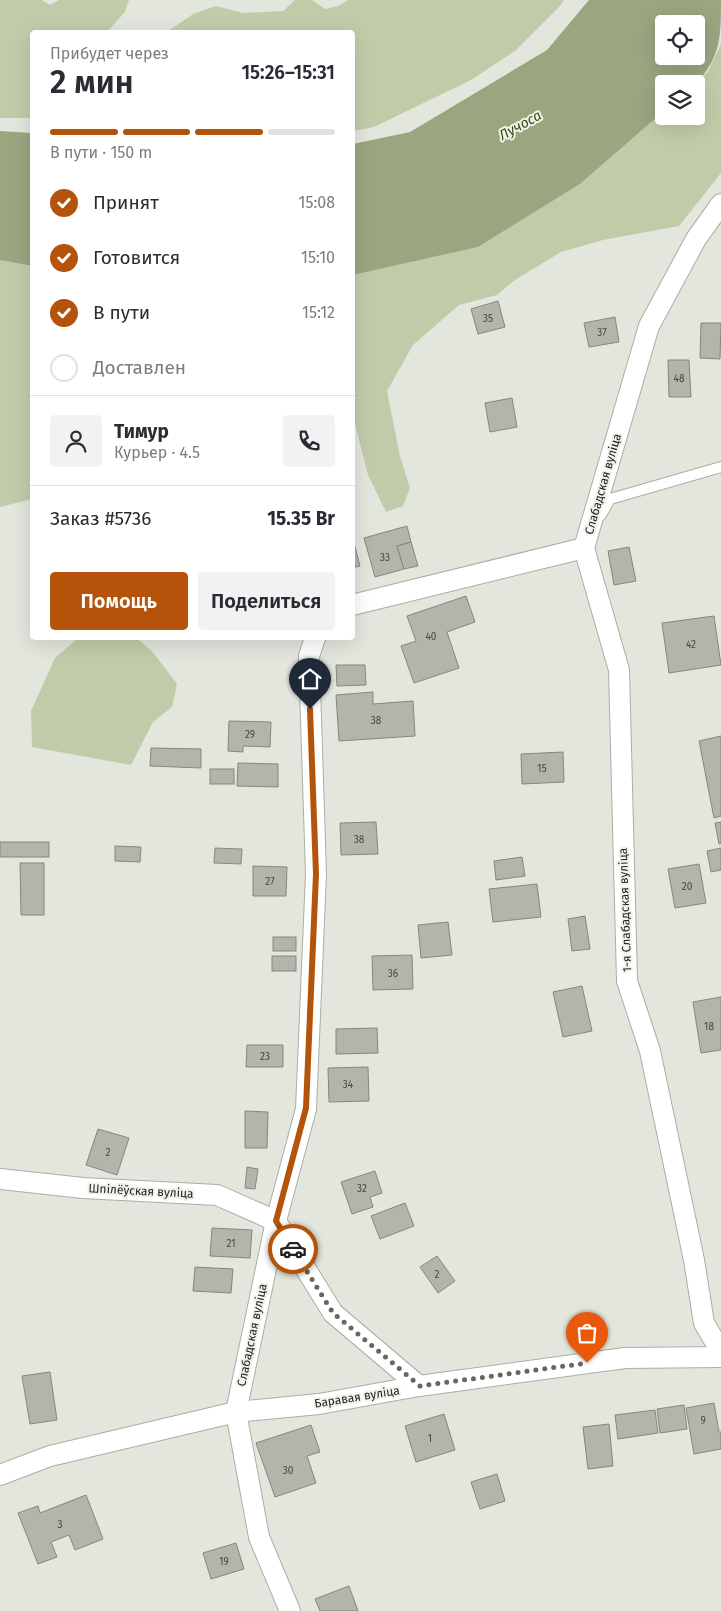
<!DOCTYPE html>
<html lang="ru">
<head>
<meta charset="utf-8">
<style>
	:root { --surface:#fff; --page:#f2f2f3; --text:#2b2b33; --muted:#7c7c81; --line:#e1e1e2; --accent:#b45309 }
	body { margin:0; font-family:"Fira Sans",sans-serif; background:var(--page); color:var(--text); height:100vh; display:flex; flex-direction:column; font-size:19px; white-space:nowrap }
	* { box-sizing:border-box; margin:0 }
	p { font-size:16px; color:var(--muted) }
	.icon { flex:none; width:28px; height:28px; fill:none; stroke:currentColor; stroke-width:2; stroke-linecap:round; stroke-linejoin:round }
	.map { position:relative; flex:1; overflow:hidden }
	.sheet { position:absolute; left:30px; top:30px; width:325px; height:610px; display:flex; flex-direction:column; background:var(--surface); border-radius:5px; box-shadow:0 5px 20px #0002 }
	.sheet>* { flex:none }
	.controls { position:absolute; left:655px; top:15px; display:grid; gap:10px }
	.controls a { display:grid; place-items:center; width:50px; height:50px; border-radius:5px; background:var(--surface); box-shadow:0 5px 20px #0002; font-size:25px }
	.pin { position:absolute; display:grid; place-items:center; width:42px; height:42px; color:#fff; margin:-51px -21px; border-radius:50% 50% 50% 0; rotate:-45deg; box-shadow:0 0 5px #0007 }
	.pin .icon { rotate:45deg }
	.courier { position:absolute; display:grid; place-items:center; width:50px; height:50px; margin:-25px; border:4px solid #b45309; border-radius:50%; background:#fff; color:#222; box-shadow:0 1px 6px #0007 }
	.headline em { font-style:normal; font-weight:600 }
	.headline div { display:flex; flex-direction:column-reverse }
	.headline { display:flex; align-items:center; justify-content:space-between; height:85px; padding:0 20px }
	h1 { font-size:32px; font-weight:600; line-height:38px }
	.bar { display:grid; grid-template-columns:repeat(4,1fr); gap:8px 5px; align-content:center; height:60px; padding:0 20px }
	.bar i { height:6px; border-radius:4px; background:var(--line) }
	.bar .active { background:var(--accent) }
	.bar p { grid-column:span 4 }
	.line { display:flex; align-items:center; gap:12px; padding:0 20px; border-top:1px solid var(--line) }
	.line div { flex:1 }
	.round { display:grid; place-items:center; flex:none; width:52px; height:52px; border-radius:5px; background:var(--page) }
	ol { padding:0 20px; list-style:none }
	li { display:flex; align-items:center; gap:15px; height:55px }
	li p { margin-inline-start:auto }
	li .icon { padding:5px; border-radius:50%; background:var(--accent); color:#fff; stroke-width:4 }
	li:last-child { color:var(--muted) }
	li i { width:28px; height:28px; border:2px solid var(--line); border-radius:50% }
	.primary-button { display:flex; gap:10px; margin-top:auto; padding:10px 20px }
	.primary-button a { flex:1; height:58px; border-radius:5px; background:var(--accent); color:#fff; font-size:20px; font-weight:600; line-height:58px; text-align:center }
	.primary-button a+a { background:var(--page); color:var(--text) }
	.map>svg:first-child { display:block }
</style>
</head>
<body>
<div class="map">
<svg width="721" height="1611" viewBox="0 0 721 1611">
	<rect width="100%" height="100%" fill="#e3e6dd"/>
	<g fill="#c0cca9">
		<path d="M0,0h42l8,5 9,-5h70l-4,12 -18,20h-75v86h-32z"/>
		<path d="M295,0h17l13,9 13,-3 10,-6h216l-4,6 -45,45 -44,29 -97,47 -21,4 -1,-99h-185l26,-18 23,-8 27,7 40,-2z"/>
		<path d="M721,44v129l-42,53 -76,14 -42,12 -46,28 -18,15 -38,10 -46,40 -26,46 13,65 10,32 -7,18 -17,6 -18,-37 -15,-59v-141l125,-28 102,-63 84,-73v5h32l-1,-32 13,-12z"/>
		<path d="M0,260l32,6v233l-32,8z"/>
		<path d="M78,638h58l16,13 25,33 -5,23 -19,15 -22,43 -99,-18 -1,-36 24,-53z"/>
	</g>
	<g fill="#99a680" fill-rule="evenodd">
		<path d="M589,0h132c0,36 0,58 -26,84h-31v27l-84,73 -102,63 -125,28v-131l57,-12 137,-82zM664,24h32v32h-32z"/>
		<path d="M0,131l32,2v133l-32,-6z"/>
	</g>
	<g fill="#b2b5ac" stroke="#84877e">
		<path d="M498,301l7,26 -27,7 -7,-25z"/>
		<path d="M615,317l4,25 -30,5 -5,-24z"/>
		<path d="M701,323h20l-1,36 -20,-1z"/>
		<path d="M668,360h21l2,37h-22z"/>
		<path d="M512,398l5,29 -27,5 -5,-29z"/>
		<path d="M407,526l4,16 -14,4 7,23 -29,8 -11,-39z"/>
		<path d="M352,536l8,30 -8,2z"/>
		<path d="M411,542l7,24 -14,3 -7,-23z"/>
		<path d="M629,547l7,34 -22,4 -6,-34z"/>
		<path d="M466,596l9,26 -28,10 12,36 -45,15 -13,-37 15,-5 -9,-25z"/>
		<path d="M714,616l7,49 -52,8 -7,-50z"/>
		<path d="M336,665h29l1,20 -29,1z"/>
		<path d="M373,692v12l40,-3 2,35 -76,5 -3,-46z"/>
		<path d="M229,721l42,1 -1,25 -27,-1v6l-15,-1z"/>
		<path d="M721,736v80l-7,2 -15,-77z"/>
		<path d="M151,748l50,1v19l-51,-2z"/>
		<path d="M563,752l1,30 -42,2 -1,-30z"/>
		<path d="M238,763l40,1v23l-41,-1z"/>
		<rect x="210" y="769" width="24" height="15"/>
		<path d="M376,822l2,32 -37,1 -1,-32z"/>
		<path d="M721,822v21l-2,1 -4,-21z"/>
		<rect x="0" y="842" width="49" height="15"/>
		<path d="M115,846l26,1 -1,15 -25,-1z"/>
		<path d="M215,848l27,1 -1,15 -27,-1z"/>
		<path d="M721,848v22l-10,2 -4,-21z"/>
		<path d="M522,857l3,19 -29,4 -2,-19z"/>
		<path d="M20,863h24v52h-23z"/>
		<path d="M699,864l7,39 -31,5 -7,-39z"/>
		<path d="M253,866l34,1 -1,29h-33z"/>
		<path d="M537,884l4,33 -48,5 -4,-33z"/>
		<path d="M585,916l5,33 -18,2 -4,-32z"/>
		<path d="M448,922l4,33 -31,3 -3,-33z"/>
		<rect x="273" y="937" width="23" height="14"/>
		<path d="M412,955l1,34 -40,1 -1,-34z"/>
		<rect x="272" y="956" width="24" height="15"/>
		<path d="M582,986l10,45 -29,6 -10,-45z"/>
		<path d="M721,997v53l-20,3 -8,-51z"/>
		<path d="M377,1028l1,25 -42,1v-25z"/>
		<path d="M247,1045h36v22h-37z"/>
		<path d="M368,1067l1,34 -40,1 -1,-34z"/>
		<path d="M245,1111l23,1 -1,36h-22z"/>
		<path d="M98,1129l31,9 -12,37 -31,-10z"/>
		<path d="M247,1167l11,2 -3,20 -10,-1z"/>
		<path d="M375,1171l7,22 -12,4 3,10 -21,7 -11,-32z"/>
		<path d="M405,1203l9,23 -34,13 -9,-23z"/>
		<path d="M212,1228l40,2 -2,28 -40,-2z"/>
		<path d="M437,1256l18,25 -17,12 -18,-26z"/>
		<path d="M195,1267l38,2 -2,24 -38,-2z"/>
		<path d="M50,1372l7,48 -27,4 -8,-48z"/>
		<path d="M714,1403l5,29h2v17l-27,5 -8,-46z"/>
		<path d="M684,1405l3,24 -27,4 -3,-24z"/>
		<path d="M655,1410l3,23 -40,6 -3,-24z"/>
		<path d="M444,1414l11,36 -39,12 -11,-36z"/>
		<path d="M609,1424l4,42 -25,3 -5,-42z"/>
		<path d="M311,1425l9,27 -13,4 9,27 -41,14 -19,-54z"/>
		<path d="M497,1474l8,27 -25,8 -9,-27z"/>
		<path d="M86,1495l17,44 -28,11 -6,-15 -18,7 6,15 -19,7 -20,-51 20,-7 2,7z"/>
		<path d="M236,1543l8,26 -33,10 -8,-26z"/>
		<path d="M349,1586l9,25h-38l-5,-12z"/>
	</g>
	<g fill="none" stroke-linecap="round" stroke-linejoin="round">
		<g stroke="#abaea5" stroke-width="12">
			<path id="service" d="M601,515l9,-16 111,-32"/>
		</g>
		<g stroke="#abaea5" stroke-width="22">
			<g id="minor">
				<path d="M584,548l35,122 8,311 23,70 44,209 10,63 17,29"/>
				<path d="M352,605l232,-57 65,-222 47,-87 25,-35"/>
				<path d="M0,1179l83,9 134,7 59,26 57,92 86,73"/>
				<path d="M0,1475l50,-19 186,-44 83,-8 100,-18 206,-28 96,-1"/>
				<path d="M290,1611l-31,-74 -23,-125 40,-191 30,-112 10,-235 -7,-218 6,-18"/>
			</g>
		</g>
		<use href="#service" stroke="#fff" stroke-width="10"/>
		<use href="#minor" stroke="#fff" stroke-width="20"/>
	</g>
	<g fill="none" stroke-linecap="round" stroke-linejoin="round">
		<path stroke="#656762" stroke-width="5" stroke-dasharray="0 9" d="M293,1249l40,64 87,73 167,-23"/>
		<path stroke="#b45309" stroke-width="6" d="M293,1249l-17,-28 30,-113 10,-234 -6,-165"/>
	</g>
	<g text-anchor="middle" stroke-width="4" stroke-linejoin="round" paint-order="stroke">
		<g font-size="10" fill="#454842">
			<text x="488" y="322">35</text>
			<text x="602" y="336">37</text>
			<text x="679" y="382">48</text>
			<text x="385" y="561">33</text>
			<text x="431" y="640">40</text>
			<text x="691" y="648">42</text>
			<text x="376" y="724">38</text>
			<text x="250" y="738">29</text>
			<text x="542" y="772">15</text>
			<text x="359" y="843">38</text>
			<text x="270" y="885">27</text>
			<text x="687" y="890">20</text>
			<text x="393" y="977">36</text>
			<text x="709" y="1030">18</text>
			<text x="265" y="1060">23</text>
			<text x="348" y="1088">34</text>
			<text x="108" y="1156">2</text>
			<text x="362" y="1192">32</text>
			<text x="231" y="1247">21</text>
			<text x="437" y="1278">2</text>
			<text x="703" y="1424">9</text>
			<text x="430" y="1442">1</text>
			<text x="288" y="1474">30</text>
			<text x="60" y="1528">3</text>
			<text x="224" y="1565">19</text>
		</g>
		<g font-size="12" fill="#21231f" stroke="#f0f3ea">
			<text transform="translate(603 484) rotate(-74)" y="4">Слабадская вуліца</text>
			<text transform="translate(625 910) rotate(-92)" y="4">1-я Слабадская вуліца</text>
			<text transform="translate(141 1191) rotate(3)" y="4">Шпілёўская вуліца</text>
			<text transform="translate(252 1335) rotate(-78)" y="4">Слабадская вуліца</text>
			<text transform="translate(357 1397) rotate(-9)" y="4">Баравая вуліца</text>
		</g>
		<g font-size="14" font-style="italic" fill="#374608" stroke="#f0f3ea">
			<text transform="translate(520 125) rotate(-29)" y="5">Лучоса</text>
		</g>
	</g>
</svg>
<div class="controls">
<a><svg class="icon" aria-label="locate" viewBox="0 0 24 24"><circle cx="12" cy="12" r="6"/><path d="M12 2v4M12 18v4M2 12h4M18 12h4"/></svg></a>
<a><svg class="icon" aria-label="layers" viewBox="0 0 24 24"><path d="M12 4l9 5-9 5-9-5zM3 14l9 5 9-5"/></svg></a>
</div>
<div class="pin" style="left:587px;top:1363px;background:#ea580c"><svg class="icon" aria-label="bag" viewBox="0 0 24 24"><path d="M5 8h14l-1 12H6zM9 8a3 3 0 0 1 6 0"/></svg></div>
<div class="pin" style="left:310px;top:709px;background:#1f2937"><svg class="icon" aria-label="home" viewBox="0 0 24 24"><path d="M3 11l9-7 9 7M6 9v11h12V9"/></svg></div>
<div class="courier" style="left:293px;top:1249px"><svg class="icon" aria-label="car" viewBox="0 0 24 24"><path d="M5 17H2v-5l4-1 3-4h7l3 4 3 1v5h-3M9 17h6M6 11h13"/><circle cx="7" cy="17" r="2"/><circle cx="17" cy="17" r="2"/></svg></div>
<section class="sheet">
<div class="headline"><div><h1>2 мин</h1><p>Прибудет через</p></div><em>15:26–15:31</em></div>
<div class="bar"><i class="active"></i><i class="active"></i><i class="active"></i><i></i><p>В пути · 150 m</p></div>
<ol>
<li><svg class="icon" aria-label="check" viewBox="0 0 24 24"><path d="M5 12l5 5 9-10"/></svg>Принят<p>15:08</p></li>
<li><svg class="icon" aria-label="check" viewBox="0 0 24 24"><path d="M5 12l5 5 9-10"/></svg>Готовится<p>15:10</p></li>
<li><svg class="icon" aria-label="check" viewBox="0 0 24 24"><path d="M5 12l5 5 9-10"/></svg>В пути<p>15:12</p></li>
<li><i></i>Доставлен</li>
</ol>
<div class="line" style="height:90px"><a class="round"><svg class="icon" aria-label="person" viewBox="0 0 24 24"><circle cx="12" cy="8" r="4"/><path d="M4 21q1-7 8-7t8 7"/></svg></a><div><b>Тимур</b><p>Курьер · 4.5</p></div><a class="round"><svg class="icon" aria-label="phone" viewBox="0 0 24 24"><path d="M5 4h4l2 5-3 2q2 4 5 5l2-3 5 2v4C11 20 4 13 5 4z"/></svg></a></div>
<div class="line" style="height:65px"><div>Заказ #5736</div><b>15.35 Br</b></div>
<div class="primary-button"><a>Помощь</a><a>Поделиться</a></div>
</section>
</div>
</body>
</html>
